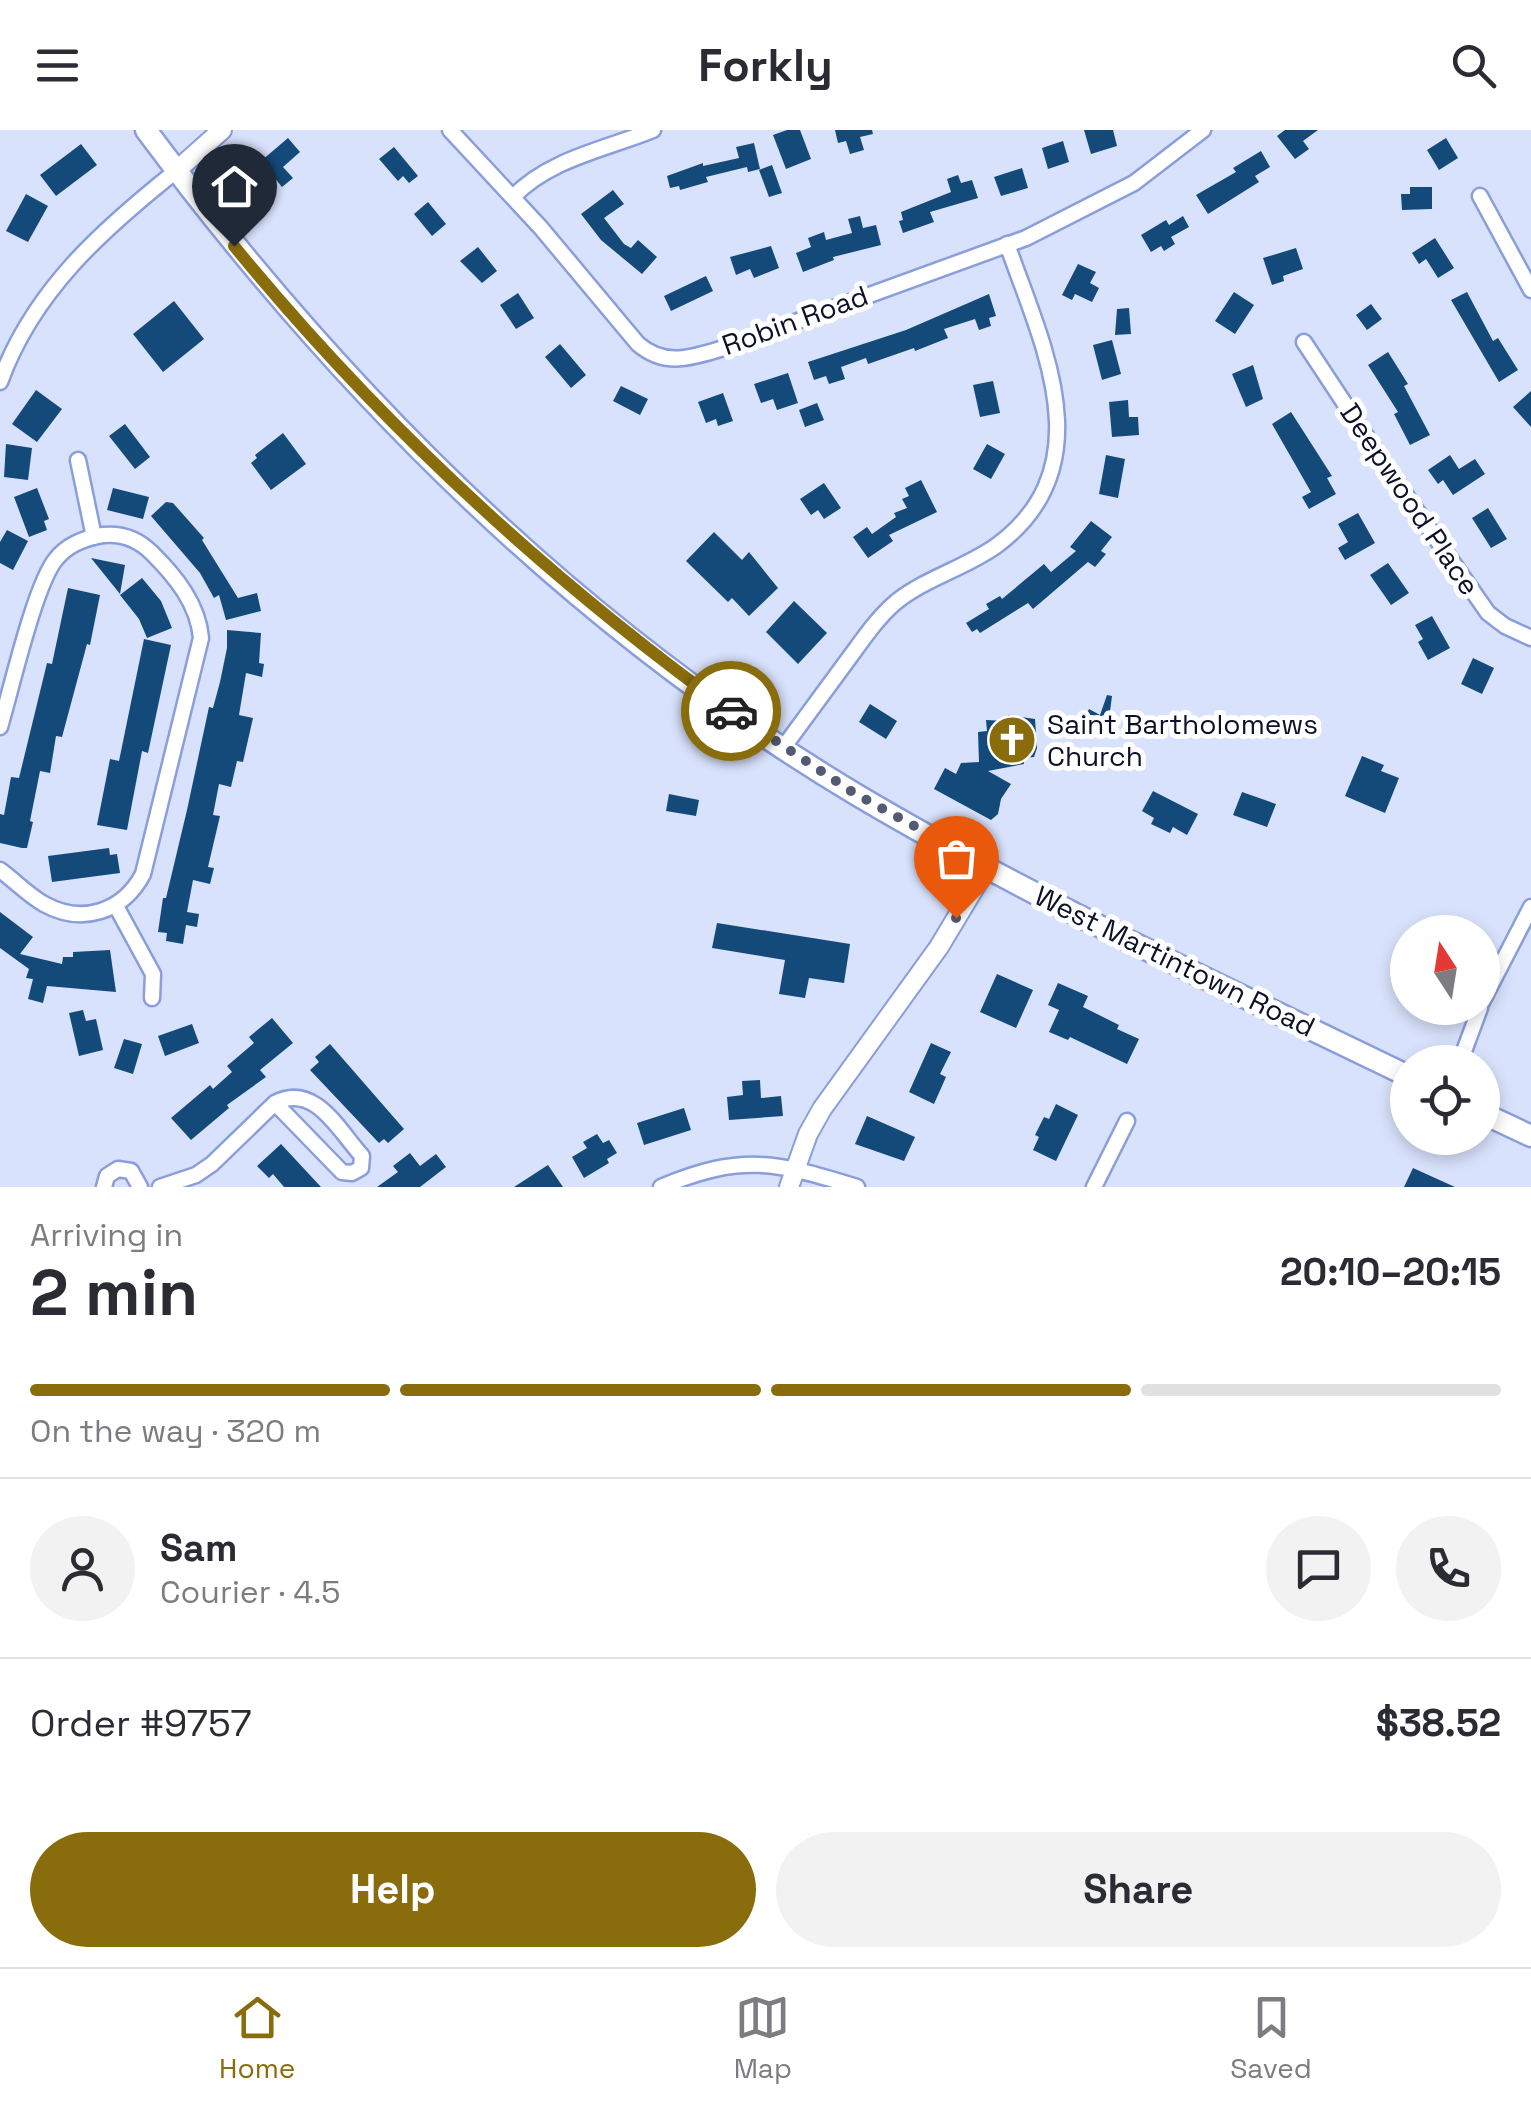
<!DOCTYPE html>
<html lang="en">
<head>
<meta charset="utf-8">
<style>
	:root { --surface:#fff; --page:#f2f2f3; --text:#2b2b33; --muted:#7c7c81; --line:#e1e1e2; --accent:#896d0d }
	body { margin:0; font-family:"Space Grotesk",sans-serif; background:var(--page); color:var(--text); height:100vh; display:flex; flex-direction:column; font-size:38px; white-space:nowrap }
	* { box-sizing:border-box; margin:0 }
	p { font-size:32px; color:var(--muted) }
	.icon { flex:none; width:55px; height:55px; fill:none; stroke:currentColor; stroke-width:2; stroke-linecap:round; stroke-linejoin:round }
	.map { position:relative; height:1057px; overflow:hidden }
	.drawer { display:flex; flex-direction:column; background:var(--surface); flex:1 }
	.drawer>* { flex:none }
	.needle { width:65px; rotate:348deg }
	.controls { position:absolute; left:1390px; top:785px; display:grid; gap:20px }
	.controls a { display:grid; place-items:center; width:110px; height:110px; border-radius:50%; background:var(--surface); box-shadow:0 5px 15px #0003; font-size:50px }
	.pin { position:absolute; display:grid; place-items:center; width:85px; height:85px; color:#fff; margin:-102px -42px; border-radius:50% 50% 50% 0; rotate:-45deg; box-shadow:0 0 10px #0007 }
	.pin .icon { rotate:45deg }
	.courier { position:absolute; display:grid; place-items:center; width:100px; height:100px; margin:-50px; border:8px solid #896d0d; border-radius:50%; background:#fff; color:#222; box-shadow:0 2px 12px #0007 }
	.overview em { font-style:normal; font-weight:800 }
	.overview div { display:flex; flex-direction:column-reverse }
	.overview { display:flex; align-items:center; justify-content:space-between; height:170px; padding:0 30px }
	h1 { font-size:65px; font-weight:800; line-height:75px }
	.bar { display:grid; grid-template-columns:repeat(4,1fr); gap:15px 10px; align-content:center; height:120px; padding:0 30px }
	.bar i { height:12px; border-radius:8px; background:var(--line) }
	.bar .active { background:var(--accent) }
	.bar p { grid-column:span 4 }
	.line { display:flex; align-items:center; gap:25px; padding:0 30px; border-top:2px solid var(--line) }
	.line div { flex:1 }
	.round { display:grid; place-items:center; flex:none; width:105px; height:105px; border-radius:52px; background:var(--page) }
	.cta { display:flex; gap:20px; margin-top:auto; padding:20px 30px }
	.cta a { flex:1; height:115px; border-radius:60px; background:var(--accent); color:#fff; font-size:40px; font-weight:800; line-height:115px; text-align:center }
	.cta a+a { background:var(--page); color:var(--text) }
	header { display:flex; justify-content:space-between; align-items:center; height:130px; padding:0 30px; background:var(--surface); font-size:45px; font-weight:800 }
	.tabs { display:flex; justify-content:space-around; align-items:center; height:140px; border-top:2px solid var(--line); background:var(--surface); font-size:28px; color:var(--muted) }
	.tabs a { display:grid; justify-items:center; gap:5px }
	.tabs .active { color:var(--accent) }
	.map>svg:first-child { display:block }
</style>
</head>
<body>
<header><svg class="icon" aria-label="menu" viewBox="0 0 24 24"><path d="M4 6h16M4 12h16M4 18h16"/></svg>Forkly<svg class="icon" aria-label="search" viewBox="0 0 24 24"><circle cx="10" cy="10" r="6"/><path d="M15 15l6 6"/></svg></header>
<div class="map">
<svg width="1531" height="1057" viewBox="0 0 1531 1057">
	<rect width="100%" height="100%" fill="#d9e2fc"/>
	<g fill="#144a7a">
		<path d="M787,0h13l11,29 -25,10 -13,-34z"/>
		<path d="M835,0h37l1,4 -13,3 4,13 -14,4 -4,-13 -8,2z"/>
		<path d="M1084,0h29l4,16 -26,8z"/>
		<path d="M1285,0h33l-15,11 6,8 -14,10 -18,-23z"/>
		<path d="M288,8l12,14 -17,15 10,11 -11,9 -21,-26z"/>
		<path d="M1446,8l12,20 -19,12 -12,-20z"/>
		<path d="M1063,11l6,21 -21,7 -6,-21z"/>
		<path d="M754,13l6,26 -12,3 -1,-5 -41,10 2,5 -28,8 -1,-4 -9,2 -3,-12 36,-13v3l36,-8 -3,-11z"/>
		<path d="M81,14l16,21 -41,31 -16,-21z"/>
		<path d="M394,17l24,29 -9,7 -6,-7 -5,5 -19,-22z"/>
		<path d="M1261,21l9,16 -15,9 4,6 -51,32 -12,-19 40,-23 -3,-4z"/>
		<path d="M772,35l10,28 -13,4 -10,-27z"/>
		<path d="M1022,38l6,20 -27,8 -7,-19z"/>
		<path d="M958,45l3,8 11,-3 6,18 -48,14 4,10 -31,11 -4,-12 4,-1 -2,-8 50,-20 -4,-13z"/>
		<path d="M1410,57h22v22l-30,1 -1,-16h9z"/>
		<path d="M613,60l11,14 -20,14 20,26 7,4 7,-8 19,17 -15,17 -41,-34 -20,-26z"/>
		<path d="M26,64l22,12 -20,36 -22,-11z"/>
		<path d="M428,72l18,22 -14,12 -18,-22z"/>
		<path d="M860,86l3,12 13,-3 5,20 -48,12 1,3 -31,12 -7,-19 15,-6 -3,-9 16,-6 2,8 26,-7 -4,-14z"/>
		<path d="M1183,86l6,11 -18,10 4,7 -11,7 -3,-5 -10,6 -10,-17 25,-15 3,5z"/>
		<path d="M1435,108l19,30 -16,10 -12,-19 -7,5 -7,-11z"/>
		<path d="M771,116l8,22 -25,10 -4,-9 -14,6 -6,-18z"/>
		<path d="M478,117l19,24 -15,12 -22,-22z"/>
		<path d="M1296,118l7,21 -20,7 1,5 -12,4 -9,-27z"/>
		<path d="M1078,134l18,8 -6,11 9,5 -7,14 -17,-8 -3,6 -10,-5z"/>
		<path d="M706,146l7,15 -42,20 -7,-15z"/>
		<path d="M1234,162l20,13 -19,29 -20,-13z"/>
		<path d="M1467,162l26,49 5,-3 20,32 -19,12 -48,-82z"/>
		<path d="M518,163l16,25 -18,11 -16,-24z"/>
		<path d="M989,164l7,22 -7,2 2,8 -12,4 -4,-11 -31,10 4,9 -33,13 -1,-3 -46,16 -2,-6 -25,9 4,12 -16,5 -3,-8 -12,4 -6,-18 98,-32z"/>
		<path d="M174,171l30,38 -41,33 -30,-38z"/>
		<path d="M1371,174l11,15 -15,11 -11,-15z"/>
		<path d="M1129,178l2,26 -16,1 2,-26z"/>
		<path d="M1112,210l9,34 -19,6 -9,-35z"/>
		<path d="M560,214l26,31 -15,13 -26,-31z"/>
		<path d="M1388,222l20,32 -4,2 26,49 -20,10 -16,-31 4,-2 -30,-47z"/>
		<path d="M1253,235l10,34 -17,8 -14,-33z"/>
		<path d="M788,243l10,30 -21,7 -4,-11 -12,4 -7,-19z"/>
		<path d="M993,251l7,32 -20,4 -7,-32z"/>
		<path d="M621,256l27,13 -8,16 -27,-14z"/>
		<path d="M36,260l26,19 -25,33 -25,-18z"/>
		<path d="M1531,261v36l-18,-20z"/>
		<path d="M723,263l10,28 -15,5 -2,-7 -10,4 -8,-21z"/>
		<path d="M1128,270l1,17h9l1,18 -27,2 -3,-35z"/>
		<path d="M817,273l7,17 -19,7 -6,-17z"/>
		<path d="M1291,282l41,64 -5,2 9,16 -27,15 -7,-12 9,-5 -39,-68z"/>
		<path d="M125,294l25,33 -15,12 -26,-33z"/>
		<path d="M283,303l23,31 -35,26 -20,-27 6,-5 -2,-3z"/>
		<path d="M6,314l26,4 -4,32 -24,-3z"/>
		<path d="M987,314l18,10 -14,25 -18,-10z"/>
		<path d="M1106,325l19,4 -7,39 -19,-4z"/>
		<path d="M1450,325l9,14 16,-10 10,15 -32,21 -10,-15 -5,4 -10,-14z"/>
		<path d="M921,350l16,32 -48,23 4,6 -25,17 -15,-21 14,-10 5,7 24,-17 -2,-4 13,-5 -5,-9 7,-3 -4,-8z"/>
		<path d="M824,353l17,25 -17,11 -6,-9 -7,5 -11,-16z"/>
		<path d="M37,358l12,31 -5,2 3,9 -18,7 -15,-40z"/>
		<path d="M113,358l36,9 -6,22 -36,-9z"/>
		<path d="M166,372l7,1 31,35 -2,2 36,58 19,-5 4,18 -35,9 -7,-25 -5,3 -14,-25 -49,-57z"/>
		<path d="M1488,378l19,31 -16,9 -19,-30z"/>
		<path d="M1358,383l17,30 -30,17 -7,-12 10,-6 -10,-18z"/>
		<path d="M1091,391l21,16 -11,14 5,3 -11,13 -7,-5 -55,47 -5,-6 -48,30 -3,-4 -5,3 -6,-9 23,-14 -3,-5 14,-8 2,3 42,-35 7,8 25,-21 -6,-4z"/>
		<path d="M7,400l21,11 -15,29 -13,-7v-21z"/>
		<path d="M714,402l28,28 7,-8 29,36 -29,28 -17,-18 -4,4 -42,-41z"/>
		<path d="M91,428l34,7 -5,29z"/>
		<path d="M1388,433l21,30 -18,12 -21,-30z"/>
		<path d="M142,448l19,23 11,27 -25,10 -8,-19 -19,-24z"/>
		<path d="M68,458l32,7 -10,50 -3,-1 -25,93 -6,-1 -6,37 -10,-2 -10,50 3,1 -6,26h-5l-22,-5v-29l4,1 7,-38 8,1 28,-115 5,1z"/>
		<path d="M794,471l33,32 -29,31 -32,-32z"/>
		<path d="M1432,486l18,32 -22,12 -10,-18 5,-3 -8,-14z"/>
		<path d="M227,500l34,3 -2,30 5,1 -2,13 -16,-4 -7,42 14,3 -10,44 -6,-1 -6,26 -12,-3 -6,31 7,1 -12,51 6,1 -4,16 -17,-4 -6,32 12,2 -2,13 -11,-2 -3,19 -17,-3 1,-8 -9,-1 5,-34h3l21,-88 22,-103 4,1 7,-26 7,-34z"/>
		<path d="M144,509l27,6 -23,108 -6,-2 -15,79 -30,-5 13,-66 9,2z"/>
		<path d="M1473,528l21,10 -12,26 -21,-10z"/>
		<path d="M1107,565l5,1 -3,23 4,1 -8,18 -25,-11 9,-18 11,6z"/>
		<path d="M870,574l27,17 -11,18 -27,-17z"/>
		<path d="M1008,585l27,4 2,29 -3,9 -10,1v6l-36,7 23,13 -10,15 -3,15 -7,6 -57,-31 11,-21 11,6 5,-11 18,-1 -1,-30 9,-1 -1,-11 21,1z"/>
		<path d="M1362,626l22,9 -3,6 18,7 -14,35 -40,-17z"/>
		<path d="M1153,661l45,23 -11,21 -14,-8 -3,6 -19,-9 3,-6 -12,-7z"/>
		<path d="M1242,662l34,12 -9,23 -34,-12z"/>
		<path d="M669,664l30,6 -3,16 -30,-5z"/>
		<path d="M109,718l1,7 7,-1 3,19 -68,9 -4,-26z"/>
		<path d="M0,782l33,25 -13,17 42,10 1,-7h10v-5l37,-2 6,42 -69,-6 -4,17 -15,-4 5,-20 -7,-1 3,-9 -29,-21z"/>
		<path d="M717,793l133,21 -6,39 -35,-5 -4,20 -26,-4 6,-34 -73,-12z"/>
		<path d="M997,844l36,16 -17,38 -36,-16z"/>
		<path d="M1058,853l30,13 -5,11 36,18 -2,4 22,10 -12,25 -57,-27 -2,3 -19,-8 10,-22 -11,-5z"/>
		<path d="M83,880l3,11 10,-2 7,31 -24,6 -10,-43z"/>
		<path d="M272,888l21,25 -33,27 6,7 -39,28 2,3 -38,32 -20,-22 39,-33 3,4 19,-17 -5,-6 27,-23 -5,-6z"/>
		<path d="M192,894l7,19 -34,13 -7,-20z"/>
		<path d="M124,909l18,5 -9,30 -19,-6z"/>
		<path d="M931,913l20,9 -11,22 6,3 -12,27 -25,-12z"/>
		<path d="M330,914l74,85 -16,14 -4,-4 -5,4 -69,-73 9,-8 -4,-5z"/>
		<path d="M760,950l1,18 20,-2 2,20 -54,4 -2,-23 16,-2 -1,-14z"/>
		<path d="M1056,974l22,11 -22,46 -23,-11 6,-13 -4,-2 9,-18 5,2z"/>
		<path d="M684,978l7,22 -47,15 -7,-22z"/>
		<path d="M867,986l48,21 -11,24 -49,-17z"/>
		<path d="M597,1004l6,9 6,-3 8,13 -10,6 2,4 -25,15 -12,-21 15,-9 -4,-6z"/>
		<path d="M281,1014l40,43h-37l-11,-13 -4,4 -12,-12z"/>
		<path d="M410,1023l10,13 16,-12 10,13 -26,20h-43l21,-15 -5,-6z"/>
		<path d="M548,1035l15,22h-49z"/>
		<path d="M1413,1038l42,19h-51z"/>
	</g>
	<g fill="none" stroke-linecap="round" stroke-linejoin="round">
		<g stroke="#8a9edb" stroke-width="19">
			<g id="minor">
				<path d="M450,0l91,98 97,116c28,24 54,13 86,4l302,-110 108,-55 69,-53"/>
				<path d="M1480,66l51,94"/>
				<path d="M513,67c36,-38 93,-48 140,-67"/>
				<path d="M1304,212l87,132 97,139 17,13 26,12"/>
				<path d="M0,252c33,-91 102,-152 176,-211"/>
				<path d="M78,330l16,77"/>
				<path d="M0,597c11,-37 35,-143 56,-168 12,-15 28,-21 47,-24 19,-2 36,5 49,18 24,24 46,51 49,85l-58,236c-20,38 -61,51 -99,30 -16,-9 -29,-23 -44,-34"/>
				<path d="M783,618c21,-29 43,-58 64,-87 15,-20 29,-42 49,-59 30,-24 69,-34 100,-56 109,-80 46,-202 11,-302"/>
				<path d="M116,776l37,68 -1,24"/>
				<path d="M1482,872l49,-95"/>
				<path d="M1460,932l20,-54"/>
				<path d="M104,1057l3,-11 11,-7 13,2 9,16"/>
				<path d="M160,1057l36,-12 16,-11 63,-61c40,-21 64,28 87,53l-1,12 -9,5 -10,-1 -67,-69"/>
				<path d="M661,1057c81,-34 115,-25 196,0"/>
				<path d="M1094,1057l33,-66"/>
			</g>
		</g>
		<g stroke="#8a9edb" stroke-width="22">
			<g id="tertiary">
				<path d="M176,41l46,-41"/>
				<path d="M789,1057l19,-53 14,-25 117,-162 48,-80"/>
			</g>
		</g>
		<g stroke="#8a9edb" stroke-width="25">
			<g id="secondary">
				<path d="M146,0c194,261 430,497 711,665 177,105 366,191 551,281"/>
				<path d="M1482,983l49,23"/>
			</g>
		</g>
		<use href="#minor" stroke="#fff" stroke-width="14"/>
		<use href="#tertiary" stroke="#fff" stroke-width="18"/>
		<use href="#secondary" stroke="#fff" stroke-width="20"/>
	</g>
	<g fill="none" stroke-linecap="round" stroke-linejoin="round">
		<path stroke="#535a72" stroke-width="10" stroke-dasharray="0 18" d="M731,581l123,82 133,73 -31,52"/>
		<path stroke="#896d0d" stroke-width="12" d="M234,116c145,177 312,331 497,465"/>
	</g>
	<defs>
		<g id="church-disc" transform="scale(2.5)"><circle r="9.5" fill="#896d0d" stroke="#fff"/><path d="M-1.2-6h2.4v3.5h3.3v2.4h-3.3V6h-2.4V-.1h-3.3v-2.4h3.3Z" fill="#fff"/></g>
	</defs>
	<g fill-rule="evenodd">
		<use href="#church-disc" x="1012" y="610"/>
	</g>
	<g text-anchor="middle" stroke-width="10" stroke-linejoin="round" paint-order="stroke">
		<g font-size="28" fill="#0b1128" stroke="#fff">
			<text transform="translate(795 190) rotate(-20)" y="10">Robin Road</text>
			<text transform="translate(1410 369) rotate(56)" y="10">Deepwood Place</text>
			<text transform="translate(1175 831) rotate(26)" y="10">West Martintown Road</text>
		</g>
		<g font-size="28" fill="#0b1128" stroke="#fff" text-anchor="start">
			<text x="1047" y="604">Saint Bartholomews<tspan x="1047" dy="32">Church</tspan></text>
		</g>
	</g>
</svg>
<div class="controls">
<a><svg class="needle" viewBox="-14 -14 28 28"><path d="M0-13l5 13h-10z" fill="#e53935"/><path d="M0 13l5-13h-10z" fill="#7c7c81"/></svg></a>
<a><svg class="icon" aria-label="locate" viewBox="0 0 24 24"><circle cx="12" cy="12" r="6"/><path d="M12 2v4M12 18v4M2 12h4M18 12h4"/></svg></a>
</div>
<div class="pin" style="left:956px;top:788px;background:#ea580c"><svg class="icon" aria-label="bag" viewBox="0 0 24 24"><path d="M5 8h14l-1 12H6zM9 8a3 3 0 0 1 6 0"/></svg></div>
<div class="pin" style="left:234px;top:116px;background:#1f2937"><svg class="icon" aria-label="home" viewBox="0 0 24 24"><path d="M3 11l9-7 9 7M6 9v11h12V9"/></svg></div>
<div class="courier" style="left:731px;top:581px"><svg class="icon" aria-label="car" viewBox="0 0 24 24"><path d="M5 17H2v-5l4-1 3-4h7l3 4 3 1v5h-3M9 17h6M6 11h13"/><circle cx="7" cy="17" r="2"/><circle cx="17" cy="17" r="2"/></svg></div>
</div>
<section class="drawer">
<div class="overview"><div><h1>2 min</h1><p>Arriving in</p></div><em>20:10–20:15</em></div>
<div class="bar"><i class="active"></i><i class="active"></i><i class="active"></i><i></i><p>On the way · 320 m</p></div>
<div class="line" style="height:180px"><a class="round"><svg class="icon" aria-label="person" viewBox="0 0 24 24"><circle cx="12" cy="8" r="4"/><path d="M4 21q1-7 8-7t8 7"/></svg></a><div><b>Sam</b><p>Courier · 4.5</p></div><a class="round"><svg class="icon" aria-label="chat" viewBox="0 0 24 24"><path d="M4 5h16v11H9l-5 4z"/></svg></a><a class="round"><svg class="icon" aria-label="phone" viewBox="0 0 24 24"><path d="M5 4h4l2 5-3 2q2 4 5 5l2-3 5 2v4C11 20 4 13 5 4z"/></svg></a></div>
<div class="line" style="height:130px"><div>Order #9757</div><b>$38.52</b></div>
<div class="cta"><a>Help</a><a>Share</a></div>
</section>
<nav class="tabs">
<a class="active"><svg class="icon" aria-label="home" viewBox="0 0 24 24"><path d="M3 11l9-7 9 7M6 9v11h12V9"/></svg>Home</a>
<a><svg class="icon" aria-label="map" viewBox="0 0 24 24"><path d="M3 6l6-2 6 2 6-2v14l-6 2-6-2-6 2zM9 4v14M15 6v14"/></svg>Map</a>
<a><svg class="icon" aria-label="saved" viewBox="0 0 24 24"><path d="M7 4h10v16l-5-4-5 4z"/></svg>Saved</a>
</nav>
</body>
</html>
